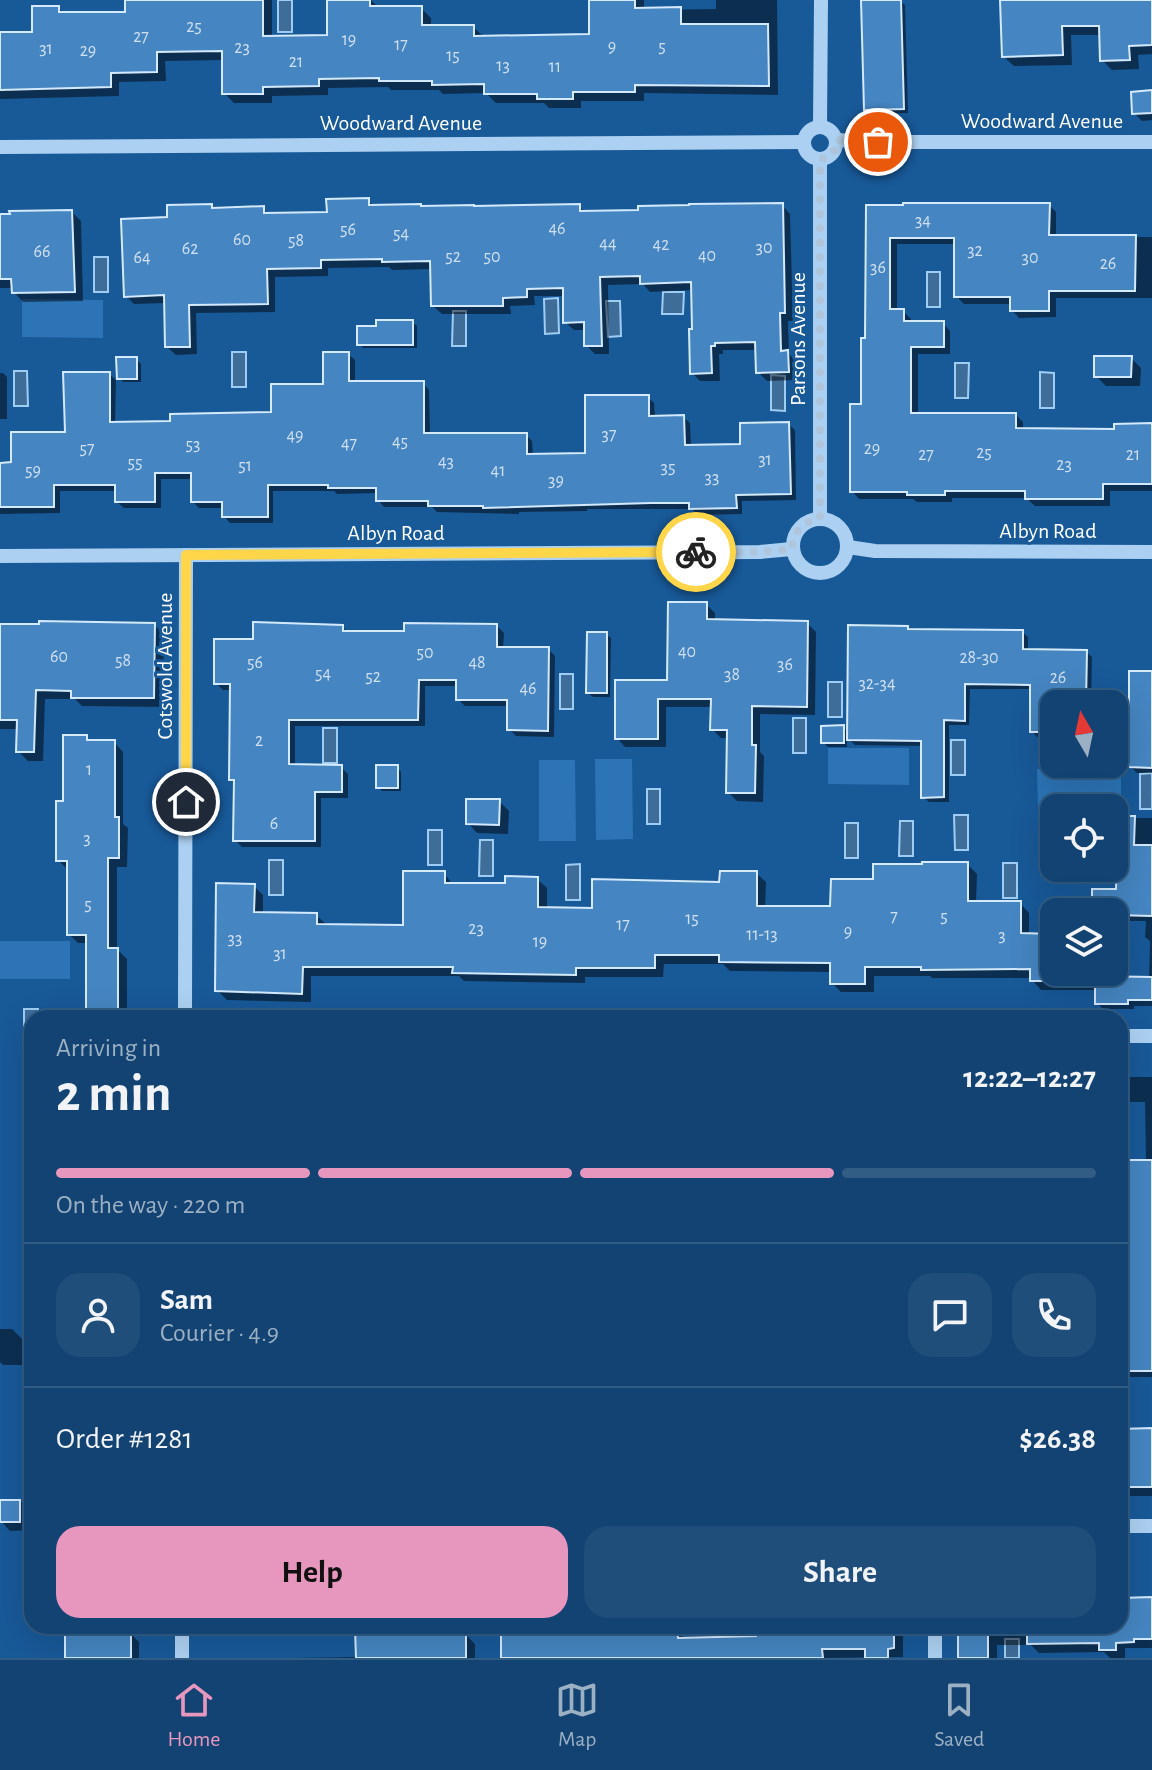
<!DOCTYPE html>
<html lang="en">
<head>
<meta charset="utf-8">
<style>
	:root { --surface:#124372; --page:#1f4e7a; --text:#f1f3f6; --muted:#9cb0c4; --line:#315c84; --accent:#e797bd }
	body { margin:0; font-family:"Alegreya Sans",sans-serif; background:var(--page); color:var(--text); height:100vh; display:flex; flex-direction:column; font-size:30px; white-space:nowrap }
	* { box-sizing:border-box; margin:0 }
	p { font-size:26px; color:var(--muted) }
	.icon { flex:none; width:44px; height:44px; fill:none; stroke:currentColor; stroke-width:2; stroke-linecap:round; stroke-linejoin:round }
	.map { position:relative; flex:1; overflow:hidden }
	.side { position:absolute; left:24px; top:1010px; width:1104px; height:624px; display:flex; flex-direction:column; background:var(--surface); border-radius:24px; box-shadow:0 8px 32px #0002,0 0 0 2px var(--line) }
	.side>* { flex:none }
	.needle { width:52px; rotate:351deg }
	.controls { position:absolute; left:1040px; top:690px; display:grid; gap:16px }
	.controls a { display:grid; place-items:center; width:88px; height:88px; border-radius:16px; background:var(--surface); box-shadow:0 8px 32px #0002,0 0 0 2px var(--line); font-size:40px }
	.pin { position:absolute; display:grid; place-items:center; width:68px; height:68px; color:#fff; margin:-34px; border:4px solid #fff; border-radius:50%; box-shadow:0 2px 8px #0007 }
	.courier { position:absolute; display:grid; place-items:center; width:80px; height:80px; margin:-40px; border:6px solid #ffd54a; border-radius:50%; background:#fff; color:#222; box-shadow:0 2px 10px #0007 }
	.overview em { font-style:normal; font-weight:600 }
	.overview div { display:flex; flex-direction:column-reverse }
	.overview { display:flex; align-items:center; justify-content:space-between; height:136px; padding:0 32px }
	h1 { font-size:52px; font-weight:600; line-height:60px }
	.bar { display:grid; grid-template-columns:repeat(4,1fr); gap:12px 8px; align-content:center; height:96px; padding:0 32px }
	.bar i { height:10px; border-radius:6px; background:var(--line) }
	.bar .current { background:var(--accent) }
	.bar p { grid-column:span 4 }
	.line { display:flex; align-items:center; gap:20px; padding:0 32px; border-top:2px solid var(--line) }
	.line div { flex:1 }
	.round { display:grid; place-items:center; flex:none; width:84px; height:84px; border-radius:24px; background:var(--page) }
	.action { display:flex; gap:16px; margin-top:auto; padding:16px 32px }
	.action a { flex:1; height:92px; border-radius:24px; background:var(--accent); color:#111; font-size:32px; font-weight:600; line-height:92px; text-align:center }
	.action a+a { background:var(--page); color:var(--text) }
	.dock { display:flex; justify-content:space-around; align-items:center; height:112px; border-top:2px solid var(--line); background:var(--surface); font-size:22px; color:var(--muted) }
	.dock a { display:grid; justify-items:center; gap:4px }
	.dock .current { color:var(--accent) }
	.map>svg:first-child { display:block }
</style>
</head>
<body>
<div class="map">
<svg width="1152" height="1658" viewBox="0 0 1152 1658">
	<rect width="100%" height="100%" fill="#185998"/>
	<g fill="#2c74b6">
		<path d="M22,299l81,1v38l-81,-1z"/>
		<path d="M828,748h81v37l-81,-1z"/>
		<path d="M595,759h37l1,80 -37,1z"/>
		<path d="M539,760h36l1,81h-37z"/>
		<path d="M1037,769h84v37l-83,1z"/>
		<rect x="0" y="941" width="70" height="38"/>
	</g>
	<g fill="#3f6d9a" stroke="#9fccf3" stroke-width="2">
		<rect x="278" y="0" width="14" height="32"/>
		<rect x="94" y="257" width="14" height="35"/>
		<rect x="927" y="272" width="13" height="35"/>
		<path d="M663,292h21l-1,22h-21z"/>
		<path d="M558,298l1,35 -14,1 -1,-35z"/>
		<path d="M606,301h14l1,35 -13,1z"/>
		<path d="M453,311h13v35h-14z"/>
		<rect x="232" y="352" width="14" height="35"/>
		<path d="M955,363h14l-1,35h-13z"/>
		<path d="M14,371h13l1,35h-14z"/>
		<path d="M1040,372l14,1v35h-14z"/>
		<path d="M771,375l14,1v35l-14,-1z"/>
		<rect x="560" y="674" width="13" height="35"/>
		<rect x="828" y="682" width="14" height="35"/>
		<rect x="793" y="718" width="13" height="35"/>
		<rect x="323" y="728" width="14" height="35"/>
		<rect x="951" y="740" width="14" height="35"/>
		<path d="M1152,773v36h-12v-35z"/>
		<rect x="647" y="789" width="13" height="35"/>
		<path d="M954,815h14v35h-13z"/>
		<path d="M900,821h13v35h-14z"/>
		<rect x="845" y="823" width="13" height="35"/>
		<rect x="428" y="830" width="14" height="35"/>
		<path d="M480,840h13v36h-14z"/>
		<rect x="269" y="860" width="14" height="35"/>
		<rect x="1003" y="863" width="14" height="35"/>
		<path d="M580,864v36h-14v-35z"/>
		<path d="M24,1009h14v9h-6v26h-8z"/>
		<rect x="1005" y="1639" width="14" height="19"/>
	</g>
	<g fill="#0007">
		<path d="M143,0h129v38l57,-1v-37h42l8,8h42l10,10v9h42l10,9h108v-36h53v10l72,-1v-9h61l1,95 -134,-2v8h-63v7h-32l-5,-5h-48l-10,-10 -43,1 -4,-4h-48l-3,-3 -60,1v7l-56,1v7h-38l-10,-10v-33l-59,1 1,20 -47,1v14l-119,3v-65h34l24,-26 7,6h62z"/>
		<path d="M1002,0h150v54l-14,1 1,14 -27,1 -10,-10 -1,-25h-30l1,30 -58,1 -10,-9z"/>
		<path d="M900,1l5,4 3,108 -37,1 -5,-4z"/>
		<path d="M1152,91v29l-10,1 -8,-8z"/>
		<path d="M368,200l7,7 204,-1 7,7 196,-8 8,9 3,107h-5l1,33 7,7v19l-29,1 -9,-9 -1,-22h-34v4h-4l1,27h-20l-8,-8 2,-42 -1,-41 -43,2 -7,-8 -35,1 1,69h-14l-9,-9v-15h-12l-9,-8v-26h-31l1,9 -25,1 1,8h-69l-9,-8 -1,-37 -40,1 -3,-3 -61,1v8l-53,1v35l-79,1 1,41 -21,1 -9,-8 -1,-44 -32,1 -8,-8 43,-77 42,-13 4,4 48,-2 6,7 60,-1z"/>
		<path d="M1049,205l7,7v25h96v61h-96v19l-37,1 -7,-8v-6h-48l-8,-8v-52h-59v67h6l8,8v4h32l7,8v23h-32v61h98l7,7v8l93,1 36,-6v66h-42v15h-75l-9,-8h-74v4h-35l-4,-3h-54l-7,-8 11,-85 4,-66 1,-133z"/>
		<path d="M72,212l9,9 2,80 -60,1 -9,-10 -1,-4h-13v-72z"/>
		<path d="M412,322l5,4v22h-54l-4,-4 19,-16z"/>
		<path d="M348,354l7,6v23h68l6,7 1,45h96l6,6 1,15 54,-1 61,-58 6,6 1,14h28l7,6 1,24 51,-1 46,-22 7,6 1,70 -54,1v13l-44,1 -6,-6h-105v2l-68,1v2l-82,-2 -5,-5h-48l-6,-7v-7l-41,1 -3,-3h-61v32h-43l-6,-7v-8h-25l-6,-6v-23h-32v29h-37l-7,-6v-11h-57v22l-60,1v-49l28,-1 39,-30 42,-60 7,6 -1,44 57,-1 101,-9 52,-28z"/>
		<path d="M1131,358l10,10 -1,18h-34l-10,-10z"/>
		<path d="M136,359l5,5v18h-18l-4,-4z"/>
		<path d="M0,373h3l4,4v42h-7z"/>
		<path d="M706,604l9,9v8l92,2 9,9 -1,83 -55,-1v38l4,4 -1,46 -26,-1 -9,-9 1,-54h-8l-9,-9 1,-22h-47v40h-41l-8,-9 52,-56z"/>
		<path d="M154,625l10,9 -1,73 -81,-1 -7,-7h-30l-2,62h-15l-10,-10v-22h-18v-103z"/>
		<path d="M497,626l7,7 -1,16h45l7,7 -1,81 -38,-1 -7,-7v-23h-44l-7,-7v-13h-33v40h-130v40l46,1 7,7v24h-27v49h-79l-7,-7 1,-56 -5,-5 1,-89h-9l-7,-7 39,-42 88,-14 5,6h57z"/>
		<path d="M907,628l3,3 112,1 6,5v14l58,1 6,5 -1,47h-37v33h-17l-5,-6v-42h-62l-1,36h-20v77h-20l-6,-5v-51l-68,-1 -8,-7v9h-19l-5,-5 20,-15 6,6z"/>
		<path d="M606,634l5,4 -1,59h-17l-5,-4z"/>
		<path d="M1152,673v100h-15l-6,-6z"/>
		<path d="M86,737l5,5h23l9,10v72l5,4 -1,39h-10v82l10,10v59h-39v-75h-10l-9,-9 -1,-64 -10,-10 7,-57z"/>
		<path d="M397,767l4,5v19h-19l-4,-4z"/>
		<path d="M499,801l10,10 -1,23 -31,-1 -9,-10z"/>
		<path d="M1114,818h38v188h-18v3h-31l-6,-6v-13h-56l-9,-10v-2h-100l-2,-2h-56v16h-33l-9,-9v-11l-102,-1 -7,-7h-59l-1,13h-78v6l-121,-2 -5,-5h-148v26l-84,-2 -10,-10 37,-104 9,9v19l53,1 10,9 78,3 40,-54 9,12h54l30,-6 10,9v21l47,1 127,-26 35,-11 10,9 -1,26h67l43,-27 92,-17 10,10 -1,29h44l9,10v22l25,1v36h44v6l51,1 1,-38 -5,-4 1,-16h-32v-9h-20l24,-21 1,-47h-5z"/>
		<path d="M1120,1077h32v300h-30l-2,-2v-54h9l-1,-59h-8v-100h26l-1,-60h-25z"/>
		<path d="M0,1329h12l10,10v26h-19l-3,-3z"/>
		<path d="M1152,1430v66h-32v-65z"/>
		<path d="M0,1502h32v28l-22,1 -9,-10z"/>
		<path d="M1152,1599v49h-27v10h-15l-6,-6 -65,1 -8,-8h-34v13h-37v-32h160v-26z"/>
		<path d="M67,1626h63v7l9,9v16h-72z"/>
		<path d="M402,1626h34l6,6v3l23,-1 10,10v14h-182l65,-1 44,-27z"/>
		<path d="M503,1626h178l2,13 75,-1v-12h29l1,32h-285z"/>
		<path d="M805,1626h98v31l-83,1z"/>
	</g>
	<g fill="#4585c1" stroke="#d4e9fc" stroke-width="2">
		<path d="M125,0h138v36l64,-1v-35h43v6h52v19h52v11l115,-2v-34h46v8l46,-1v17h87l1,62 -134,-1v7h-62v7h-36v-5h-53v-10l-52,1v-4h-53v-3l-60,1v7l-56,1v7h-41v-43l-65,1v20l-46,1v14l-111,3v-58h32v-26h27v6h66z"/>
		<path d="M861,0h40l3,109 -40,1z"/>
		<path d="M1000,0h152v45l-23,1 1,14 -30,1 -1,-35h-37l1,29 -61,2z"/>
		<path d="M1152,90v23l-20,1 -1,-22z"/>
		<path d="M369,198v7l52,-1v2l53,-1v1l106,-2v7l58,-1v-4l51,-1v-1l94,-1 2,110h-5l1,38 7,-1 1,22 -33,1 -1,-31 -40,1v3h-4l1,27 -22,1 -1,-45h3l-1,-47 -51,2v-8l-40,1 2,69h-18v-24l-21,1v-35l-36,1v8l-24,1v8h-72l-1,-45 -48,1v-3l-61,1v8l-54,1 1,35 -79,1 1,42h-25l-1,-52 -40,2 -3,-78 46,-2v-12l45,-1v4l52,-2v7l63,-1 -1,-13z"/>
		<path d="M903,203h147l-1,32h87l-1,56h-86v20h-39v-14h-56v-59h-64v71h14v12h40v26h-33v66h105v15l98,1v-5l38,-1v61h-49v15h-78v-8h-80v4h-38v-3h-57v-88h11v-66h4l1,-133h37z"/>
		<path d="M72,210l3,82 -63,1 -1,-14h-11v-65h10l-1,-3z"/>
		<path d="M376,320h37v25h-56v-19h19z"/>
		<path d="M323,352h26v29h75v52h103v21l58,-1v-58h64v21l35,-1 1,30 55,-1v-21l49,-1 2,72 -55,1 1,13 -48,1v-6h-38l-168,5v-2h-55v-5h-52v-13h-48v-3h-60v32h-46v-15h-31v-29h-36v29h-40v-17h-61v22h-54v-44l11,-1v-30h54l-2,-60h47v50l60,-1v-7l101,-2v-28h52z"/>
		<path d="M1094,356h38l-1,21h-37z"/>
		<path d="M116,357h21v22h-20z"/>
		<path d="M668,602h39v17l101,2 -1,86 -55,-1v39h4l-1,48h-29l1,-63h-17l1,-31h-53v40h-43v-59h52z"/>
		<path d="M39,621l116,2 -1,75h-83v-7l-35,-1 -2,62h-18l1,-32h-17v-96h39z"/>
		<path d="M253,622l90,3v6h61v-8l93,1v23h52l-1,84 -41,-1v-30h-51v-20h-37l-1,40h-129v44l53,1v27h-27v49h-82l1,-61h-5l1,-96h-16v-45h39z"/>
		<path d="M848,625l60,1v3l115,1v19l64,1 -1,54h-32v28h-24v-47l-65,-1v37l-21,-1v77l-23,1v-57l-74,-1z"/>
		<path d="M587,632h20v61h-21z"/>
		<path d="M1129,671h23v97l-23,-1z"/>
		<path d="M844,725v18h-23v-17z"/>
		<path d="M63,735h24v5h28v77h4v41h-11v90h10v70h-32v-83h-19v-74h-11v-60h7z"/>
		<rect x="376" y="765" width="22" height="23"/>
		<path d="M466,799h34l-1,26 -33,-1z"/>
		<path d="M1114,816h21l-1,29h18v71l-38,-1v-3h-22v-23h24l1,-50h-3z"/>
		<path d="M922,862h46v39h53v32l33,1v47h-24v-12l-109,1v-3h-56v17h-35v-21l-111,-1v-7h-64v13h-79v7l-124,-2 1,-6h-150l-1,27 -87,-3 1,-108 39,1 -1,28 63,1v11l86,1v-54h42v12h60v-7l33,1v30l54,1v-29l127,3 1,-11h37v35h73l1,-27h42v-15h49z"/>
		<path d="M1095,976l57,1v23h-24v4h-33z"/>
		<path d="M1120,1160h32v211h-32v-52h7l-1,-63h-6z"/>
		<path d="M1152,1428v59h-32v-58z"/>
		<rect x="0" y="1500" width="20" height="22"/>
		<path d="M1152,1597v42h-18v3l-18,1v7h-17v-7l-72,1v-18h93v-28z"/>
		<path d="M400,1626h33v7l33,-1v26h-110l-1,-29 45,-1z"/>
		<path d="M501,1626h176l1,12 78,-2v-10h138v22l-6,1v9h-23v-9h-43l1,9h-322z"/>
		<rect x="958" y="1626" width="30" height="32"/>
		<path d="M131,1630v28h-66v-27z"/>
	</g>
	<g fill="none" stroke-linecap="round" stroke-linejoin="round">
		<g stroke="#acd0f1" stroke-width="14">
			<circle cx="820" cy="143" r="16"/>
			<path d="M820,127l1,-127"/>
			<path d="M836,140l42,2h274"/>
			<path d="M0,147l803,-5"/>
			<path d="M820,159v360"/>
			<circle cx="820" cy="546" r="27"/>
			<path d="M848,547l27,4 277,1"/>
			<path d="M0,556l760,-4 32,-3"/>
			<path d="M185,1018l1,-463"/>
			<path d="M1120,1036h32"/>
			<path d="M1120,1526h32"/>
			<path d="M935,1626v32"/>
			<path d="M182,1658v-32"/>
		</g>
	</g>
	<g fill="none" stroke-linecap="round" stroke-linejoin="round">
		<path stroke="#aec5db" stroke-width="8" stroke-dasharray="0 14.4" d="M696,552h64l32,-3c1,-18 11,-28 28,-30v-360c11,-1 16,-8 16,-19l42,2"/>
		<path stroke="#ffd54a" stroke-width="10" d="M186,802v-247l510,-3"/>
	</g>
	<g text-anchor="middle" stroke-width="6" stroke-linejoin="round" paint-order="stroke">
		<g font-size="18" fill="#d0e0f0">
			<text x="194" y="32">25</text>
			<text x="141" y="42">27</text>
			<text x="349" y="45">19</text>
			<text x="401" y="50">17</text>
			<text x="612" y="52">9</text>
			<text x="662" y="52">5</text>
			<text x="242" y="53">23</text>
			<text x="46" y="54">31</text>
			<text x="88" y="56">29</text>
			<text x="453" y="61">15</text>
			<text x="296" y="67">21</text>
			<text x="503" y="71">13</text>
			<text x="555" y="72">11</text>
			<text x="923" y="226">34</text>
			<text x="557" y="234">46</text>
			<text x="348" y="235">56</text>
			<text x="401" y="239">54</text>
			<text x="242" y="245">60</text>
			<text x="296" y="246">58</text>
			<text x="608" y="249">44</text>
			<text x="661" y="250">42</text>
			<text x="764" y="253">30</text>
			<text x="190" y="254">62</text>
			<text x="975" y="256">32</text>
			<text x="42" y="257">66</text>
			<text x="707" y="261">40</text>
			<text x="453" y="262">52</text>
			<text x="492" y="262">50</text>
			<text x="142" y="263">64</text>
			<text x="1030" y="263">30</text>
			<text x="1108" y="269">26</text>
			<text x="878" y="273">36</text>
			<text x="609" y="440">37</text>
			<text x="295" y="441">49</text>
			<text x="400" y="447">45</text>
			<text x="349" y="449">47</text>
			<text x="193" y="450">53</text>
			<text x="87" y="454">57</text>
			<text x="872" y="454">29</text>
			<text x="984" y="458">25</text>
			<text x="926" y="460">27</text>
			<text x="1133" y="460">21</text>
			<text x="765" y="465">31</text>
			<text x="446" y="467">43</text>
			<text x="135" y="468">55</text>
			<text x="1064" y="470">23</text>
			<text x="245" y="471">51</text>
			<text x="668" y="473">35</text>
			<text x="33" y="476">59</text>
			<text x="498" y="476">41</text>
			<text x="712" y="483">33</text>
			<text x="556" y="486">39</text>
			<text x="687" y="657">40</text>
			<text x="425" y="658">50</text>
			<text x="59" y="662">60</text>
			<text x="979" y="663">28-30</text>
			<text x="123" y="666">58</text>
			<text x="255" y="668">56</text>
			<text x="477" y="668">48</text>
			<text x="785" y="670">36</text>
			<text x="323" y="679">54</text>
			<text x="732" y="680">38</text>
			<text x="373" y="682">52</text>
			<text x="1058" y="683">26</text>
			<text x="877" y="689">32-34</text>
			<text x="528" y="694">46</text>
			<text x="259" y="746">2</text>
			<text x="89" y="775">1</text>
			<text x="274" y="829">6</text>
			<text x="87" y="844">3</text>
			<text x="88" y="910">5</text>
			<text x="894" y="922">7</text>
			<text x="944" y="922">5</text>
			<text x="692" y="924">15</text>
			<text x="623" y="930">17</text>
			<text x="476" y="934">23</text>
			<text x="848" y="937">9</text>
			<text x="762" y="940">11-13</text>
			<text x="1002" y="941">3</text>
			<text x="235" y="944">33</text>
			<text x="540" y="947">19</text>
			<text x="280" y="959">31</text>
		</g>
		<g font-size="22" fill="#fff" stroke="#185998">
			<text x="1042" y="128">Woodward Avenue</text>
			<text x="401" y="130">Woodward Avenue</text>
			<text transform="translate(797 339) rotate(-90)" y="8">Parsons Avenue</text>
			<text x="1048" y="538">Albyn Road</text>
			<text x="396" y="540">Albyn Road</text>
			<text transform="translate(164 666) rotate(-90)" y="8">Cotswold Avenue</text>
		</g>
	</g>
</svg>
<div class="controls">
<a><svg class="needle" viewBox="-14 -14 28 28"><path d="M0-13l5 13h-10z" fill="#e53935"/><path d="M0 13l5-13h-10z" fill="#9cb0c4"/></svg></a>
<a><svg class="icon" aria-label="locate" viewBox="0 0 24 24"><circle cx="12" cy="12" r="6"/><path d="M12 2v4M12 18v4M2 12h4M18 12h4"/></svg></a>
<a><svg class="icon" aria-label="layers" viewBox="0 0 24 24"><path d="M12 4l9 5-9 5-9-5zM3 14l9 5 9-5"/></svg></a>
</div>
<div class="pin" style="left:878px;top:142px;background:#ea580c"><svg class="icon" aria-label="bag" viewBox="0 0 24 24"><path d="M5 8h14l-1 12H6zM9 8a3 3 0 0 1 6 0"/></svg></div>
<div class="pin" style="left:186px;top:802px;background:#1f2937"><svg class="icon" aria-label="home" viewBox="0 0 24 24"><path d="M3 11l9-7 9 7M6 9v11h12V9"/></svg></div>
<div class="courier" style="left:696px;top:552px"><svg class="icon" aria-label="bike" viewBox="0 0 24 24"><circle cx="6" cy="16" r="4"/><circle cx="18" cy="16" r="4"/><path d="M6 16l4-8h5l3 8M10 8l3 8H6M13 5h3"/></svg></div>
<section class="side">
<div class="overview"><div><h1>2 min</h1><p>Arriving in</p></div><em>12:22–12:27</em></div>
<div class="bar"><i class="current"></i><i class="current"></i><i class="current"></i><i></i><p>On the way · 220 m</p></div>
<div class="line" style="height:144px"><a class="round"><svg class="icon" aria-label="person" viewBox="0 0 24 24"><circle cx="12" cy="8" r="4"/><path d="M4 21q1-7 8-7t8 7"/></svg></a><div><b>Sam</b><p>Courier · 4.9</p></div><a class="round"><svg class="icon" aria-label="chat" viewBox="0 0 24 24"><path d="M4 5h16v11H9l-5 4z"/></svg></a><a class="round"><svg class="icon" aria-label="phone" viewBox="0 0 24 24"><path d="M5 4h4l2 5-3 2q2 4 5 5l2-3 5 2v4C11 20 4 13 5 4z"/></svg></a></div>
<div class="line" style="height:104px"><div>Order #1281</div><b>$26.38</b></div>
<div class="action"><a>Help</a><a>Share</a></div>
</section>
</div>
<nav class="dock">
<a class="current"><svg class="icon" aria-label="home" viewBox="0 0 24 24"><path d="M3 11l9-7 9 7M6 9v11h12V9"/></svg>Home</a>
<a><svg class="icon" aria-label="map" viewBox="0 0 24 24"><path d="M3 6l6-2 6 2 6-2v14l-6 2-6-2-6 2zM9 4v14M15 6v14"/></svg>Map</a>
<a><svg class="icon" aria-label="saved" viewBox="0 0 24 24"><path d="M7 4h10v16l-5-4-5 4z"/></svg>Saved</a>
</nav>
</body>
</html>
